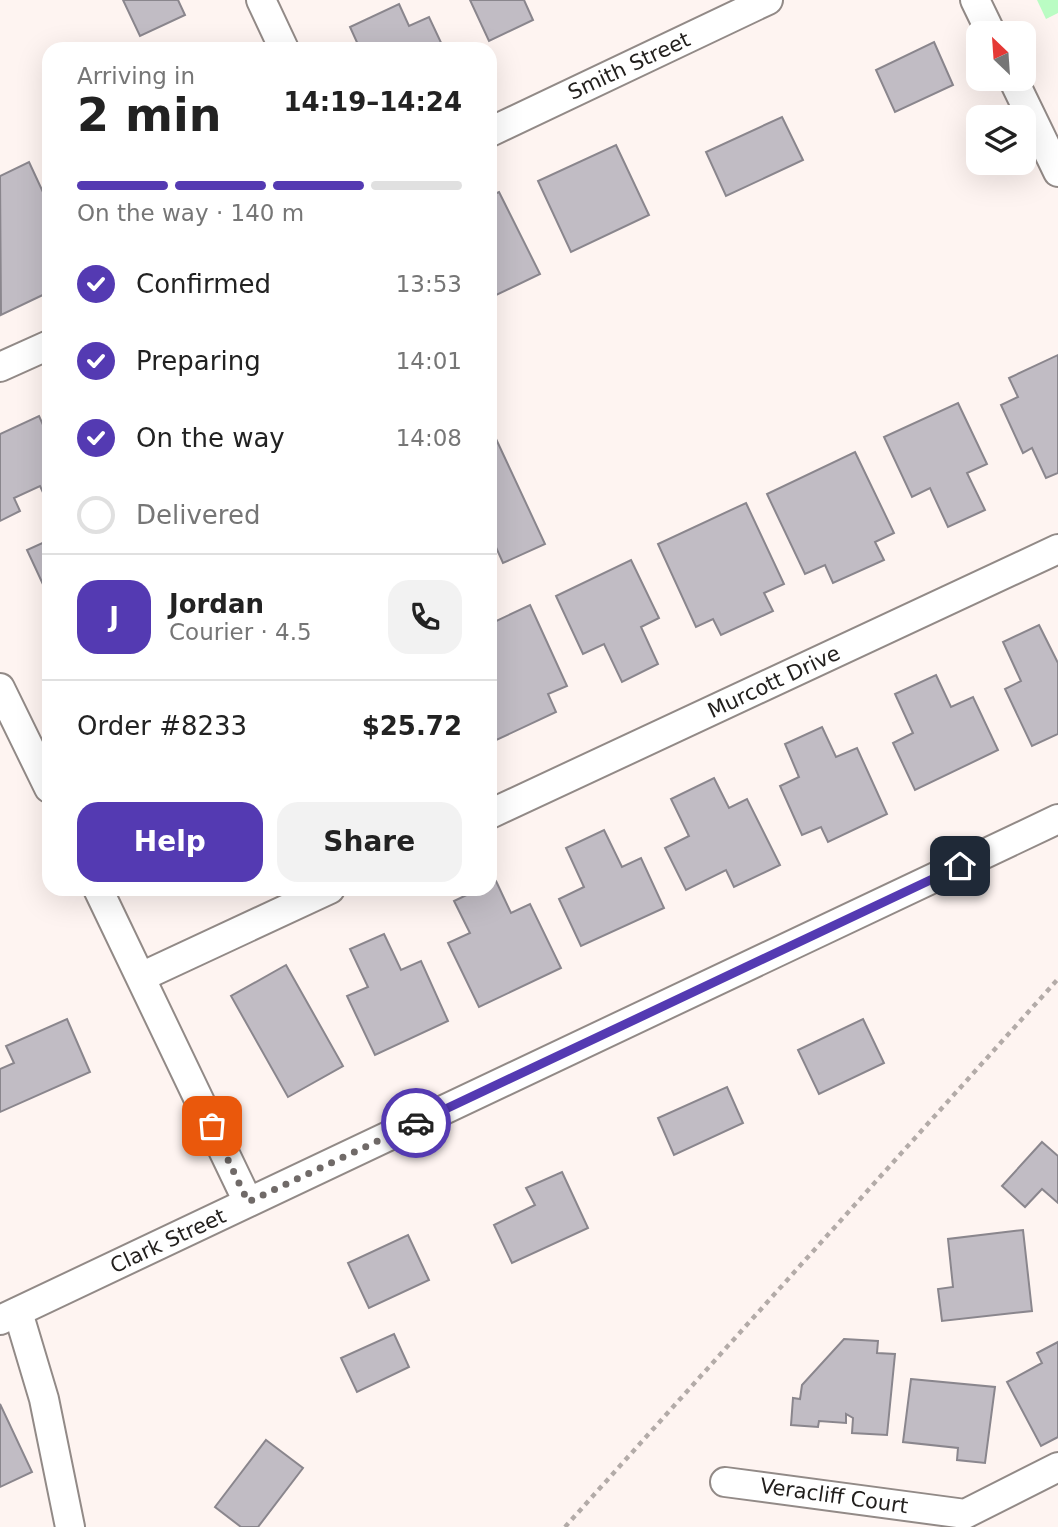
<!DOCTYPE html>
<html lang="en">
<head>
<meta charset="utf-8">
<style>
	:root { --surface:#fff; --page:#f2f2f2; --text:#222; --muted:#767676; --line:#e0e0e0; --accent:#543ab2 }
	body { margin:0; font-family:"DejaVu Sans",sans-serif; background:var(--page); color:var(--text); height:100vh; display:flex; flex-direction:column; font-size:26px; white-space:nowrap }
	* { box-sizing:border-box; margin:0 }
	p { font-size:23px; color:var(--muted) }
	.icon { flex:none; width:38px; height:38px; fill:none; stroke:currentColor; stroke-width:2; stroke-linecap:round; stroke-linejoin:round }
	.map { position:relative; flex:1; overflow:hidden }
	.drawer { position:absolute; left:42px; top:42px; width:455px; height:854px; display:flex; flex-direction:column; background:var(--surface); border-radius:21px; box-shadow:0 7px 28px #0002 }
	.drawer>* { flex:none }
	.needle { width:46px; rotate:335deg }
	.fabs { position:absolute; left:966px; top:21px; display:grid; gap:14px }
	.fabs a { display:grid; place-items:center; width:70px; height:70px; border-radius:14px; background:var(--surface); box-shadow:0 7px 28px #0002; font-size:35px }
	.pin { position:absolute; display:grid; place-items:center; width:60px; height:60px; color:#fff; margin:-30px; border-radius:14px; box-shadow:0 4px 10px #0006 }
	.courier { position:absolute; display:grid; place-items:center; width:70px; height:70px; margin:-35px; border:5px solid #543ab2; border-radius:50%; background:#fff; color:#222; box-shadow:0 2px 9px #0007 }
	.head em { font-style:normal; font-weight:600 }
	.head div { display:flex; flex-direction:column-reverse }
	.head { display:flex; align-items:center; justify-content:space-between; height:119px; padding:0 35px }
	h1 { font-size:46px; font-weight:600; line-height:52px }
	.bar { display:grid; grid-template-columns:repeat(4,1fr); gap:10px 7px; align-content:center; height:84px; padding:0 35px }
	.bar i { height:9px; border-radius:5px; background:var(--line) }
	.bar .active { background:var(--accent) }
	.bar p { grid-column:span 4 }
	.line { display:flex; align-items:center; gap:18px; padding:0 35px; border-top:2px solid var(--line) }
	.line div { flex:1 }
	.round { display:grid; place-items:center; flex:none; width:74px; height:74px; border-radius:21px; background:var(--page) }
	ol { padding:0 35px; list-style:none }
	li { display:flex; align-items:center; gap:21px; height:77px }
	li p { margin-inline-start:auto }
	li .icon { padding:7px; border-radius:50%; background:var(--accent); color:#fff; stroke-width:4 }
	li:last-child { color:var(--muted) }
	li i { width:38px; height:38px; border:4px solid var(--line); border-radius:50% }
	.button { display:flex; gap:14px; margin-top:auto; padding:14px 35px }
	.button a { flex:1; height:80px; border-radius:21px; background:var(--accent); color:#fff; font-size:28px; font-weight:600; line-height:80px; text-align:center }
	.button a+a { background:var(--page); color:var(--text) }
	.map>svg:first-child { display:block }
</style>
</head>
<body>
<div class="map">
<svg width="1058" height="1527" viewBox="0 0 1058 1527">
	<rect width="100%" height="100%" fill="#fef4f1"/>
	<path fill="#bafcc3" d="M1037,0h21v13l-12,6z"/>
	<g fill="#c1bcc4" stroke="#8a868d" stroke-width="2">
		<path d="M123,0h55l7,15 -45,21z"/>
		<path d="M470,0h54l9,20 -44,21z"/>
		<path d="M399,4l10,22 20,-9 15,32h-84l-10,-22z"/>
		<path d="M934,42l19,43 -58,27 -19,-42z"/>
		<path d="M782,117l21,43 -77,36 -20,-44z"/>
		<path d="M616,145l33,70 -78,37 -33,-71z"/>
		<path d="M29,162l20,43v87l-48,23 -1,-139z"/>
		<path d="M499,192l41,82 -50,24v-102z"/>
		<path d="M1058,355v118l-12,5 -14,-30 -9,5 -22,-48 17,-8 -9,-19z"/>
		<path d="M958,403l29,61 -20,9 18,37 -37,17 -18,-39 -18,9 -28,-60z"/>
		<path d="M39,416l10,22v60l-3,1 -6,-13 -26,12 6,13 -20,10v-87z"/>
		<path d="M490,426l55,118 -42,19 -13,-29z"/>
		<path d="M855,452l39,81 -19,9 9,18 -51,23 -8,-18 -20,9 -38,-80z"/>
		<path d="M746,503l38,81 -20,9 9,18 -52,24 -8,-16 -17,8 -38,-83z"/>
		<path d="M49,540v51l-2,2 -20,-43z"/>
		<path d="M631,560l28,58 -18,9 17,37 -36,18 -18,-38 -21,10 -27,-58z"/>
		<path d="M530,605l37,81 -19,8 8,18 -64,30 -2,-118z"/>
		<path d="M1039,625l19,38v71l-26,12 -27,-57 16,-8 -18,-39z"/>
		<path d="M936,675l15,32 22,-10 25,53 -83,40 -22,-47 20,-10 -18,-39z"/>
		<path d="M822,727l14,30 21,-9 30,66 -59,28 -7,-15 -19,8 -22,-49 19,-9 -14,-33z"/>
		<path d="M714,778l15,30 18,-9 33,66 -46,22 -8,-17 -40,20 -21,-42 24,-12 -18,-37z"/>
		<path d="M604,830l18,37 19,-9 23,50 -83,38 -22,-47 25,-12 -18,-39z"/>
		<path d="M496,881l15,32 19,-9 31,64 -82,39 -31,-64 22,-10 -16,-32 25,-12h11v-5z"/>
		<path d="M384,934l17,36 20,-9 27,60 -73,34 -28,-59 21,-9 -18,-38z"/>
		<path d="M286,965l57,101 -55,31 -57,-101z"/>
		<path d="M67,1019l23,53 -90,40v-43l14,-6 -8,-17z"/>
		<path d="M863,1019l21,44 -65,31 -21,-44z"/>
		<path d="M727,1087l16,36 -69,32 -16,-37z"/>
		<path d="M1042,1142l16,14v47l-16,-14 -17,18 -23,-21z"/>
		<path d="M562,1172l26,56 -76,35 -18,-38 41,-20 -9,-17z"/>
		<path d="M1023,1230l9,81 -90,10 -4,-32 15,-2 -5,-48z"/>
		<path d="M408,1235l21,45 -60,28 -21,-45z"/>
		<path d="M394,1334l15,33 -52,25 -16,-34z"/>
		<path d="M844,1339l34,2 -1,12 18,1 -8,81 -35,-2 1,-15 -7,-4v9l-27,-2 -1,6 -27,-2 2,-27 7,1 2,-14z"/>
		<path d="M1058,1342v95l-17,9 -34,-64 35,-19 -5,-10z"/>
		<path d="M911,1379l84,8 -10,76 -28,-3 1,-12 -55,-6z"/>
		<path d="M0,1404l32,68 -32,15z"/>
		<path d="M266,1440l37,28 -45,59h-17l-26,-20z"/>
	</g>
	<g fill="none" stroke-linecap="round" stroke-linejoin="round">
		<g stroke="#928a87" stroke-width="32">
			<g id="minor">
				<path d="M261,0l23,49"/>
				<path d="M975,0l16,33"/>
				<path d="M1013,79l45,93"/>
				<path d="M490,132l278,-132"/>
				<path d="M0,367l49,-22"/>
				<path d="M0,688l49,100"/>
				<path d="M490,814l568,-265"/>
				<path d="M98,889l150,313"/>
				<path d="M141,977l189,-88"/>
				<path d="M18,1312l26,87 26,128"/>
				<path d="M0,1320l1058,-501"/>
				<path d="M725,1482l240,32 93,-47"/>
			</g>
		</g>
		<path stroke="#b3aba8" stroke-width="4.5" stroke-dasharray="5 5" stroke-linecap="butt" d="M565,1527l493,-548"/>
		<use href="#minor" stroke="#fff" stroke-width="28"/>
	</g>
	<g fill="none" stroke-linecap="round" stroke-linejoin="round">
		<path stroke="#706a68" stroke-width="7" stroke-dasharray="0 12.6" d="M212,1126l36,76 168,-79"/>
		<path stroke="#543ab2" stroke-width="9" d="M416,1123l544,-257"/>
	</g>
	<g text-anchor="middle" stroke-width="7" stroke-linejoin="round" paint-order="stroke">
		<g font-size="21" fill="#23201e" stroke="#fff">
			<text transform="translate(629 66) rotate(-25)" y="7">Smith Street</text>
			<text transform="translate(774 682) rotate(-25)" y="7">Murcott Drive</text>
			<text transform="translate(168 1241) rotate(-25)" y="7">Clark Street</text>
			<text transform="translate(834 1496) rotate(8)" y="7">Veracliff Court</text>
		</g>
	</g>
</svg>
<div class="fabs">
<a><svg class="needle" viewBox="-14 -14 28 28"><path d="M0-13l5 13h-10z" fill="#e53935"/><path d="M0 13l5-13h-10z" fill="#767676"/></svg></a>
<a><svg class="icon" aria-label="layers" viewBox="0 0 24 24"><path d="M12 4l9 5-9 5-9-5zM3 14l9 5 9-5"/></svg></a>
</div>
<div class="pin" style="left:212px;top:1126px;background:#ea580c"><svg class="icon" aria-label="bag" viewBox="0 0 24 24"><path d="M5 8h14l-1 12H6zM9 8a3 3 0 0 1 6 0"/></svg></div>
<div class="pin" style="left:960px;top:866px;background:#1f2937"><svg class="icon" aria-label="home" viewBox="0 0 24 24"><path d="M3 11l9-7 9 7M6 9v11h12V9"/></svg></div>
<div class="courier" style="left:416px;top:1123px"><svg class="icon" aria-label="car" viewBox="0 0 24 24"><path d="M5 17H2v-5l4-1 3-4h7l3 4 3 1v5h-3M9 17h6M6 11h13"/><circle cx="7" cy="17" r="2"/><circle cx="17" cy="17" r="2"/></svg></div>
<section class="drawer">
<div class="head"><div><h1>2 min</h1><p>Arriving in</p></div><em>14:19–14:24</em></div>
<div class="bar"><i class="active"></i><i class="active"></i><i class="active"></i><i></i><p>On the way · 140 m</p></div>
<ol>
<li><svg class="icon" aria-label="check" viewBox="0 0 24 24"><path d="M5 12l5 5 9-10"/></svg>Confirmed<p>13:53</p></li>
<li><svg class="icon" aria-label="check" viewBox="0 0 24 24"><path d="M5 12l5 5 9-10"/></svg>Preparing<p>14:01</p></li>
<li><svg class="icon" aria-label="check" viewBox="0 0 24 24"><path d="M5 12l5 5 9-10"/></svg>On the way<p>14:08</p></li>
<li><i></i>Delivered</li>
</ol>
<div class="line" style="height:126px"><b class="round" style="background:var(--accent);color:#fff">J</b><div><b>Jordan</b><p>Courier · 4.5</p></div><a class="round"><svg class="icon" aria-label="phone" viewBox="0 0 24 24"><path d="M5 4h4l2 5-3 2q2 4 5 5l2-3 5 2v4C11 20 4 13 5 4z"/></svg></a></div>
<div class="line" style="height:91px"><div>Order #8233</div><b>$25.72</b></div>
<div class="button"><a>Help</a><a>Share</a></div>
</section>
</div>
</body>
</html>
